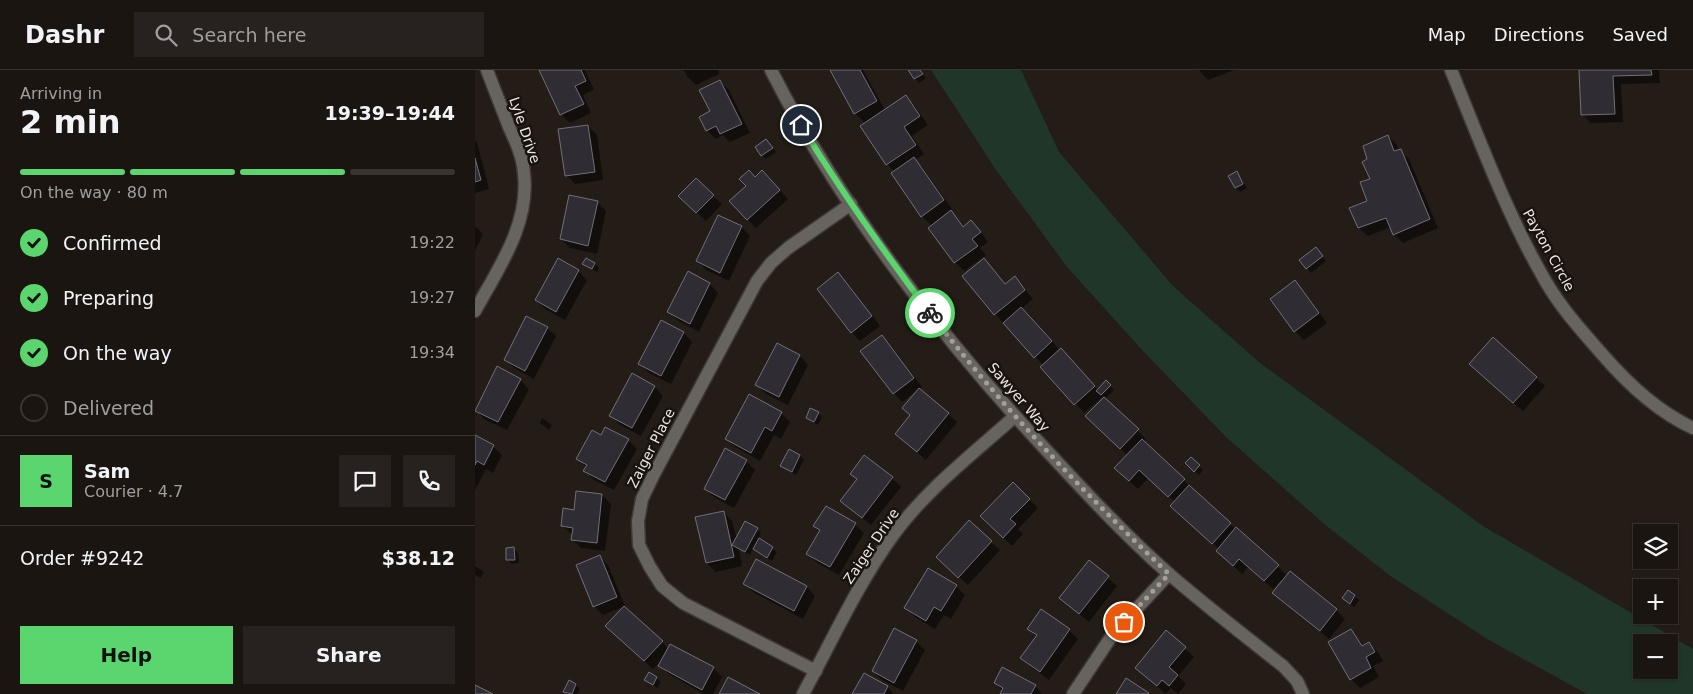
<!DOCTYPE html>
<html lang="en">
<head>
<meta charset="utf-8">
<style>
	:root { --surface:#1a1511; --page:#27221f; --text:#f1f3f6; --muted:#9f9f9f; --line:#383431; --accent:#5bd56e }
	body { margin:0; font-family:"DejaVu Sans",sans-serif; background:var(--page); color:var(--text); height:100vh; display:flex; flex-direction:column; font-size:19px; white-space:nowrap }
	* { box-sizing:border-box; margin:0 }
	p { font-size:16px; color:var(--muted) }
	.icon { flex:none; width:28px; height:28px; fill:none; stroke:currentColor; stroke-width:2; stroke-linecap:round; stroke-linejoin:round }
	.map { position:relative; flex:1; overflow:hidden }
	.drawer { display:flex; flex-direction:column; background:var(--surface); width:475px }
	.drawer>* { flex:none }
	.buttons { position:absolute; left:1158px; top:454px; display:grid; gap:10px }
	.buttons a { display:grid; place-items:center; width:45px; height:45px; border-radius:0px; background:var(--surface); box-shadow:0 1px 4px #0004,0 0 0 1px var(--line); font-size:25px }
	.pin { position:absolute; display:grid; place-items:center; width:42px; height:42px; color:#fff; margin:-21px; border:2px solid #fff; border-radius:50%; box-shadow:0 1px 5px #0007 }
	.courier { position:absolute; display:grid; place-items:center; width:50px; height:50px; margin:-25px; border:4px solid #5bd56e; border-radius:50%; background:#fff; color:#222; box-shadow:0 1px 6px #0007 }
	.head em { font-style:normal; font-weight:600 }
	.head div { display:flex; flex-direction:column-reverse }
	.head { display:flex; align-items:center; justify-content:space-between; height:85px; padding:0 20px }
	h1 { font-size:32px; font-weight:600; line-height:38px }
	.bar { display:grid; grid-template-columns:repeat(4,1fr); gap:8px 5px; align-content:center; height:60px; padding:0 20px }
	.bar i { height:6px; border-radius:4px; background:var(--line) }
	.bar .selected { background:var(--accent) }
	.bar p { grid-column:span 4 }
	.line { display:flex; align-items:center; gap:12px; padding:0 20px; border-top:1px solid var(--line) }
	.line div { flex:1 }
	.round { display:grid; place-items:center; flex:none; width:52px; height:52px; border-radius:0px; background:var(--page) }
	ol { padding:0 20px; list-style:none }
	li { display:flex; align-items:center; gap:15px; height:55px }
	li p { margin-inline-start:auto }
	li .icon { padding:5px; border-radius:50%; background:var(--accent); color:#111; stroke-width:4 }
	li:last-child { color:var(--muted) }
	li i { width:28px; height:28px; border:2px solid var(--line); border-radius:50% }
	.primary-button { display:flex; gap:10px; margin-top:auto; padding:10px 20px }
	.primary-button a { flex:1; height:58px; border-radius:0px; background:var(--accent); color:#111; font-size:20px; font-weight:600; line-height:58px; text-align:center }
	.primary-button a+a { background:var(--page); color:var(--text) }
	header { display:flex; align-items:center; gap:30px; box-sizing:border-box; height:70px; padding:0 25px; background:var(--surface); border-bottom:1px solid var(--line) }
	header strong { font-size:24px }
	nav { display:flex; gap:28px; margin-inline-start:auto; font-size:18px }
	.search { width:350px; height:45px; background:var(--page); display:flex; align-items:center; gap:12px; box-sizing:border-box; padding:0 18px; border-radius:0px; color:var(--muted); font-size:19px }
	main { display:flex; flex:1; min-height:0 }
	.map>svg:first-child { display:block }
</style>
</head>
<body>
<header>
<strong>Dashr</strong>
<div class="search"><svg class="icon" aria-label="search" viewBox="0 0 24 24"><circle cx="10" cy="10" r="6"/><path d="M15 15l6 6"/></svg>Search here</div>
<nav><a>Map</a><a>Directions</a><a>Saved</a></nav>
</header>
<main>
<section class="drawer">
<div class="head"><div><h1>2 min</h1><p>Arriving in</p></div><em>19:39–19:44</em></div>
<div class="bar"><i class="selected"></i><i class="selected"></i><i class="selected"></i><i></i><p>On the way · 80 m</p></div>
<ol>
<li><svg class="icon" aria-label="check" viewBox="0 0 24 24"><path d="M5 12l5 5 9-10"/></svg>Confirmed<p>19:22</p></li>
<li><svg class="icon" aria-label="check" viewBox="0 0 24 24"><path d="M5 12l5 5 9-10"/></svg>Preparing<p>19:27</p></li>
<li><svg class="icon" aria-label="check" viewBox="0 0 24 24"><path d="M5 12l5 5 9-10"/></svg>On the way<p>19:34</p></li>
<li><i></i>Delivered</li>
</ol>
<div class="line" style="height:90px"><b class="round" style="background:var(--accent);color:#111">S</b><div><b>Sam</b><p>Courier · 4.7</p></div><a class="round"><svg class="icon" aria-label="chat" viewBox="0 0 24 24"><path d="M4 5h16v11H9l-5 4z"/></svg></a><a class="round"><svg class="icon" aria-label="phone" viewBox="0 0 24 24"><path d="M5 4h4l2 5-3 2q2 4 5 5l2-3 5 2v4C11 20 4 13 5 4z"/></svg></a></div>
<div class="line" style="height:65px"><div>Order #9242</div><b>$38.12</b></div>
<div class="primary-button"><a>Help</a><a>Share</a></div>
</section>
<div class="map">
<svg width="1218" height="624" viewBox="0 0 1218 624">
	<rect width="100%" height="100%" fill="#231c17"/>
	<path fill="#1f3628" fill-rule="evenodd" d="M456,0h90l38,82 114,134 87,77 223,163 210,123v45h-106l-100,-55 -98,-64 -66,-52 -97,-86 -83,-86 -76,-84 -71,-97zM1166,572h28v28h-28z"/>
	<g fill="#0007">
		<path d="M67,0h43l9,20 -11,5 8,18 -21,10 -9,-9z"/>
		<path d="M209,0h34l1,4 -23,11 -9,-9z"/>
		<path d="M357,0h31l22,40 21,-13 8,8 14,20 -16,11 12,18 -9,6 8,8 29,41 -2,2 14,16 16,4 8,11 -8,6 6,7 -22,16 -9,-9 -26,-34 3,-2 -10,-10 -27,-44 -8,-8 -22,-41 -10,-10z"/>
		<path d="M434,0h11l6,8 -7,5z"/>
		<path d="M724,0h35l-26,10z"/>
		<path d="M1105,0h79l1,13 -39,1 2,38 -32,1 -9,-9z"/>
		<path d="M245,11l9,9 21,43 -20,9 -7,-7 -7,4 -9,-9z"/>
		<path d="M113,56l9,9 6,45 -28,4 -9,-9z"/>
		<path d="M913,66l9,9 2,6 10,8 29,69 -35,15 -9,-9 -3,-7 -23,9 -9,-8 -9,-20 19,-6 3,-23 -3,-19z"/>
		<path d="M0,70l2,2 12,47 -14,4z"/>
		<path d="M295,74l6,8 -10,7 -4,-4z"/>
		<path d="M761,103l11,15 -7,4 -4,-4z"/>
		<path d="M280,108l16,3 17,18 -32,29 -9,-9z"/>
		<path d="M205,126h33l9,8 -16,17z"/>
		<path d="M122,132l9,9 -9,43 -27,-6 -9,-9z"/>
		<path d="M244,147l23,10 8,9 -21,45 -23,-11 -8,-9z"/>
		<path d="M0,156l8,8 -8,17z"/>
		<path d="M845,183l6,8 -15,12 -10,-13z"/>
		<path d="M109,194h11l4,4 -2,4z"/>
		<path d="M103,201l9,9 -22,40 -20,-11 -9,-9z"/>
		<path d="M213,203l22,11 8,9 -19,39 -22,-12 -8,-8z"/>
		<path d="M363,204l9,9 33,43 -20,15 -9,-9z"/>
		<path d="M540,208l18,21 -12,10 77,81 8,-8 8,8 -9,9 41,40 -2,3 92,88 52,46 48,34 9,9 -16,20 -55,-46 9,-11 -2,-2 -8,9 -25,-22 -6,7 -16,-15 -7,-10 -39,-35 -5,-12 -27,-24 -10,11 -13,-12 3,-21 -41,-40 18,-18 -2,-2 -19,17 -41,-48 -48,-51 11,-29z"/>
		<path d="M820,212l8,9 24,32 -23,17 -9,-9z"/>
		<path d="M187,252l22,11 8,9 -21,42 -22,-11 -9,-9z"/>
		<path d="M72,258l9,8 -22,43 -20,-11 -9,-9z"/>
		<path d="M407,266l8,9 32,42 -3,2 38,33 -31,38 -30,-26 15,-18 5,-25 -14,11 -8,-9z"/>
		<path d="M1018,269l52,47 -22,25 -44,-39z"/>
		<path d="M302,274l23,12 8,9 -20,40 -22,-11 -9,-9z"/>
		<path d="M23,298l22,12 9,9 -22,41 -23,-11 -8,-9z"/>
		<path d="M158,305l22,12 8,9 -22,40 -21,-11 -9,-9z"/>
		<path d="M274,326l32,17 9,9 -9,17 -7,-4 -14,26 -25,-14 -8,-8z"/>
		<path d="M343,343l4,4 -4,8 -11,-7z"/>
		<path d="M67,348l10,7 -3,5 -9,-7z"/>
		<path d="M0,367l18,9 9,9 -9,18 -7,-4 -11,21z"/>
		<path d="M126,367l27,3 9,9 -23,41 -20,-10 -9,-9 2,-3 -9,-9z"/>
		<path d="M325,386l4,4 -8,15 -14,-10z"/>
		<path d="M716,389l12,11 -4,5 -12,-12z"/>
		<path d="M271,391l9,9 -21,38 -20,-11 -9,-8z"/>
		<path d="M417,408l9,9 -30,38 -29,-24 16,-21z"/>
		<path d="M538,414l25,24 -20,21 5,5 -11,12 -30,-30z"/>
		<path d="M127,425l9,9 -6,47 -24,-3 -9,-9 1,-4 -11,-9 13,-15z"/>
		<path d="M249,442l8,9 5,19 20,-11 4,4 -3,6 19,13 -5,9 -14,-8 -5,-5 -3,7 -11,-6 3,17 -26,6 -9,-9z"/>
		<path d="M380,454l9,9 -25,42 -23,-13 -9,-9 13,-22 -5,-5z"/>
		<path d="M516,472l9,8 -32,35 -22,-20z"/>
		<path d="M39,479l4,4 1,10 -7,1 -4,-4z"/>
		<path d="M124,486l9,9 17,41 -22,9 -9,-9z"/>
		<path d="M281,491l51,26 8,9 -12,23 -50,-27 -9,-9z"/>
		<path d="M614,492l28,24 -28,36 -29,-24z"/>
		<path d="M0,496l9,6 -3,6 -6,-3z"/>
		<path d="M481,516l9,9 -14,24 -7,-4 -9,14 -20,-12 -9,-9z"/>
		<path d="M873,522l11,8 -5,7 -7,-5z"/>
		<path d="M554,558l40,2 9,9 -29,41 -18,-13 -9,-9 15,-21z"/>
		<path d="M876,561l13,15 5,-2 9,8 5,9 -10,5 6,11 -19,11 -9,-9z"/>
		<path d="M691,562l28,25 -16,19 8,8 -8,10 -7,-6 -5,6 -20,-17z"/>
		<path d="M141,565l46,7 7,7 44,19 9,9 -9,17h-9l-35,-20 -11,-10 -5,5z"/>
		<path d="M441,571l9,9 -22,41 -21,-11 -9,-9z"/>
		<path d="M390,604l22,13 7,7h-40z"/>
		<path d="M181,608l5,4 -4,6 -11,-8z"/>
		<path d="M520,613l40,3 7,8h-41l2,-3z"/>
		<path d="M101,615l4,4 -3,5h-10l-2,-2z"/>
	</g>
	<g fill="#302c33" stroke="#736f77">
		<path d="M64,0h42l5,11 -11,5 9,18 -24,11z"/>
		<path d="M355,0h30l17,31 -23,13z"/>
		<path d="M433,0h12l3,4 -9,5z"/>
		<path d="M1104,0h72l1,5 -39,1 2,38 -34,1z"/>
		<path d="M245,10l22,44 -22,10 -4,-8 -10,5 -7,-14 11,-6 -11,-21z"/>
		<path d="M431,25l14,21 -16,11 12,18 -30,20 -26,-39z"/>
		<path d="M113,55l7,47 -30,4 -7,-47z"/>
		<path d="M913,65l6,16 7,-2 29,70 -37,16 -7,-17 -28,10 -9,-20 18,-7 -7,-19 10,-3 -8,-17 5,-3 -4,-13z"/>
		<path d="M291,69l7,9 -12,8 -6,-9z"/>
		<path d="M439,87l30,43 -23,17 -30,-44z"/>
		<path d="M0,88l6,22 -6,2z"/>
		<path d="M274,100l6,7 7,-7 18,20 -33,30 -18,-19 17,-15 -7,-7z"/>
		<path d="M762,101l6,13 -8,4 -7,-12z"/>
		<path d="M221,108l18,17 -18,18 -18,-17z"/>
		<path d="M94,125l29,6 -10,45 -28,-7z"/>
		<path d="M476,140l12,17 8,-7 10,12 -9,7 6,7 -24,17 -26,-35z"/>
		<path d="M243,145l24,11 -22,47 -24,-12z"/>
		<path d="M841,177l7,9 -17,13 -7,-9z"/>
		<path d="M83,188l21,12 -23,42 -21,-12z"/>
		<path d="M111,188l9,5 -3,6 -10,-5z"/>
		<path d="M509,188l21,26 10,-8 10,14 -31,25 -32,-39z"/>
		<path d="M213,201l22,12 -20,41 -23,-12z"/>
		<path d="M363,202l34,44 -21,17 -34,-44z"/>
		<path d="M820,210l24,33 -25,19 -24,-33z"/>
		<path d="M546,237l31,34 -18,17 -31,-35z"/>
		<path d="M51,246l22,11 -23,44 -21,-11z"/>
		<path d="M186,250l23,12 -23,44 -23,-12z"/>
		<path d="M407,265l32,43 -21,16 -33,-43z"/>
		<path d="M1018,267l44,40 -24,26 -44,-39z"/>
		<path d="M302,273l23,12 -21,42 -24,-12z"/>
		<path d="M586,278l34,38 -21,19 -34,-38z"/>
		<path d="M22,296l24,13 -23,43 -23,-11z"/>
		<path d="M157,303l23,13 -23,42 -23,-12z"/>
		<path d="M631,310l5,5 -10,10 -5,-4z"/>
		<path d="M444,318l30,25 -32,39 -22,-18 15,-19 -8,-7z"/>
		<path d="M274,324l33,18 -10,19 -7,-4 -14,26 -26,-14z"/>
		<path d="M629,327l35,32 -19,20 -35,-33z"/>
		<path d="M335,338l9,4 -5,10 -8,-4z"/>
		<path d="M130,357l24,12 -24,43 -22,-11 4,-6 -11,-6 16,-29 9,5z"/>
		<path d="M0,365l19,10 -10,20 -7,-4 -2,4z"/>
		<path d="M667,369l43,40 -17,18 -29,-27 -10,11 -15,-13z"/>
		<path d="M250,378l22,12 -22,40 -21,-11z"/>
		<path d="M314,379l11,6 -8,17 -12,-6z"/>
		<path d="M389,385l29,22 -31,41 -22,-17 17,-22 -7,-5z"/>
		<path d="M716,387l9,8 -6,7 -9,-9z"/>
		<path d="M538,412l17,17 -20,20 6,5 -13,14 -23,-22z"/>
		<path d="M714,415l42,38 -19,21 -42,-38z"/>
		<path d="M101,421l26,3 -5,49 -26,-3 2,-12 -12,-2 2,-18 11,2z"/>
		<path d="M351,436l30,17 -26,44 -24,-13 14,-24 -7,-4z"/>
		<path d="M249,441l10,46 -28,6 -11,-46z"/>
		<path d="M494,450l23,21 -34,37 -22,-21z"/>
		<path d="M270,451l13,7 -13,24 -13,-7z"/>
		<path d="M761,457l43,38 -15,16 -25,-22 -6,7 -17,-15z"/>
		<path d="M284,468l14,9 -6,11 -14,-9z"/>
		<path d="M39,477l1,13h-9v-12z"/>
		<path d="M125,485l17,42 -24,10 -17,-42z"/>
		<path d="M281,489l51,27 -13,25 -51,-27z"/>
		<path d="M614,490l20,16 -30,38 -20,-16z"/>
		<path d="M453,498l29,17 -16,26 -7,-4 -8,14 -22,-13z"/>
		<path d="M815,501l47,38 -17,22 -48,-38z"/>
		<path d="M873,520l7,5 -5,9 -8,-6z"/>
		<path d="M149,536l39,35 -19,20 -39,-35z"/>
		<path d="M566,539l29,20 -30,43 -20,-14 17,-23 -10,-6z"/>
		<path d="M419,558l23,12 -23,43 -22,-12z"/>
		<path d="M876,559l11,17 7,-4 6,10 -9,5 5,11 -21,12 -22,-38z"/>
		<path d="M691,560l20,17 -17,20 9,8 -9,11 -7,-6 -5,6 -22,-18z"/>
		<path d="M195,574l44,23 -12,23 -44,-24z"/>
		<path d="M527,597l34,18 -5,9h-31l3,-6 -9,-5z"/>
		<path d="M174,602l8,5 -4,8 -9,-5z"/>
		<path d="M389,603l24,13 -4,8h-32z"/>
		<path d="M253,607l32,17h-41z"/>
		<path d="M651,608l23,15 -1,1h-32z"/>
		<path d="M94,610l7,4 -4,10 -9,-2z"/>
		<path d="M0,615l18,9h-18z"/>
	</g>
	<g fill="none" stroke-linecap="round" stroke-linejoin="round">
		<g stroke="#3f3834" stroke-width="15">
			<g id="minor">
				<path d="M296,0c69,136 173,271 277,382 39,42 78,84 121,122 37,32 76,62 114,92l14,15 6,13"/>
				<path d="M976,0c29,71 56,145 95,212 15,26 36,49 56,72 25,29 56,58 91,74"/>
				<path d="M0,241c23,-42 55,-87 49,-137 -1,-17 -8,-32 -15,-47 -7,-19 -15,-38 -22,-57"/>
				<path d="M341,601l-133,-68 -21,-17 -12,-19 -11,-22 -1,-24 4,-22 11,-23 104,-195 14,-18 17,-15 63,-44"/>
				<path d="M328,624c29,-53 55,-111 91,-160 33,-45 79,-80 120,-117"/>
				<path d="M598,624l40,-60 56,-60"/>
			</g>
		</g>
		<use href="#minor" stroke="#676460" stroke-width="12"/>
	</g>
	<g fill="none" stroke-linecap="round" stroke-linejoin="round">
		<path stroke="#a59f9c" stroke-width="5" stroke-dasharray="0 9" d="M455,243c72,94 153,179 239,261l-45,48"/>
		<path stroke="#5bd56e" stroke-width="6" d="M326,55c39,65 83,127 129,188"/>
	</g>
	<g text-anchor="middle" stroke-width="5" stroke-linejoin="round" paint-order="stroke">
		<g font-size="14" fill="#ebe6e3" stroke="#19130e">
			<text transform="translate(50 60) rotate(71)" y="5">Lyle Drive</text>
			<text transform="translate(1074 180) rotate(61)" y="5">Payton Circle</text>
			<text transform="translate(544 327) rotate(49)" y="5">Sawyer Way</text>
			<text transform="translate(176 378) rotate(-63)" y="5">Zaiger Place</text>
			<text transform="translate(396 476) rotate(-56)" y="5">Zaiger Drive</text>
		</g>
	</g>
</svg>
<div class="buttons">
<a><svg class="icon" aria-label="layers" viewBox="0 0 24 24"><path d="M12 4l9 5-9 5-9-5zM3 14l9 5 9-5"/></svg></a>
<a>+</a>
<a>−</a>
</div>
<div class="pin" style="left:649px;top:552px;background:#ea580c"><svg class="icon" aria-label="bag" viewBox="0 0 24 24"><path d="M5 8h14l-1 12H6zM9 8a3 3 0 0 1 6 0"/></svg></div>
<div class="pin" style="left:326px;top:55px;background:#1f2937"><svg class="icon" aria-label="home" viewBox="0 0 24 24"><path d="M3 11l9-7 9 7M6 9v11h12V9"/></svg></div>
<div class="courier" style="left:455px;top:243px"><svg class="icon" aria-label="bike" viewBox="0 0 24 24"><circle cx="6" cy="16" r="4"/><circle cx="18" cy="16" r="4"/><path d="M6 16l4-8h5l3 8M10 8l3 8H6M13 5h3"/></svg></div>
</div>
</main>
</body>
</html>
